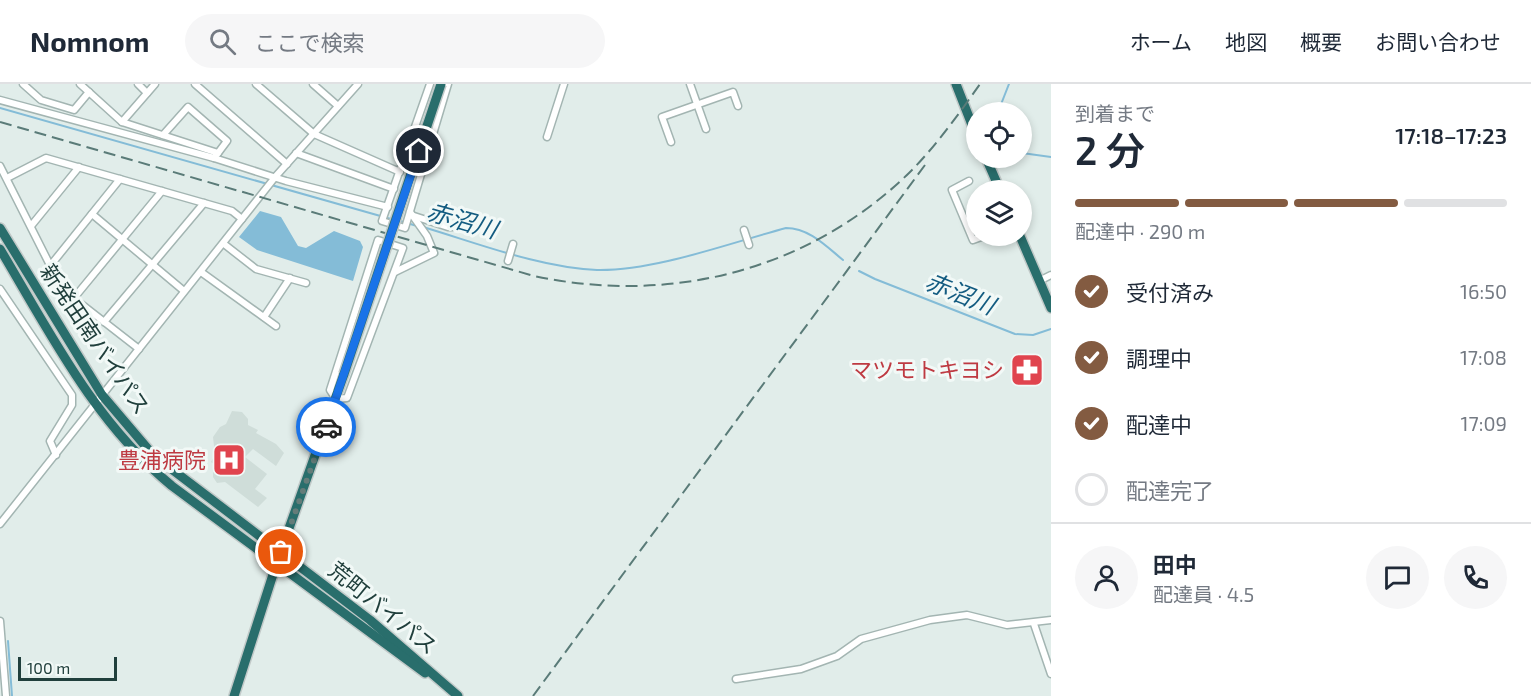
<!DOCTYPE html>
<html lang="ja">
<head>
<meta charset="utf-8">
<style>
	:root { --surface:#fff; --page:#f6f6f7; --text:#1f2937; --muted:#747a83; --line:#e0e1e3; --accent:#835b41 }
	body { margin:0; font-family:"Exo 2","Noto Sans JP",sans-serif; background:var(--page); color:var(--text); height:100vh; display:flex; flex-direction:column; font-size:22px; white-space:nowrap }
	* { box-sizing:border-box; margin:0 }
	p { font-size:20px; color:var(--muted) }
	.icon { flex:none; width:33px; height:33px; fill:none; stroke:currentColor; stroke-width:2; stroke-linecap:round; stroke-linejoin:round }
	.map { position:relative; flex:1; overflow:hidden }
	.details { display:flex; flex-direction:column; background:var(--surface); width:480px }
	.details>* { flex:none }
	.buttons { position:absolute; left:966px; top:18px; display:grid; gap:12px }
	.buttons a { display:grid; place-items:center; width:66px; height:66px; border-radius:50%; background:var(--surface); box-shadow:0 3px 9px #0003; font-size:30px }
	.scale { position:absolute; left:18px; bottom:15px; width:99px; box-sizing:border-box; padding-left:6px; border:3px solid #203f3c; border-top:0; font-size:16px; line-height:21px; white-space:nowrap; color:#203f3c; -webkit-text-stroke:4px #f2f9f7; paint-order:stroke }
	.pin { position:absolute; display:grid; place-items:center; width:51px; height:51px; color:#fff; margin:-26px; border:3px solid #fff; border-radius:50%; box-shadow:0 2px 6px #0007 }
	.courier { position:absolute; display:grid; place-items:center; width:60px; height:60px; margin:-30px; border:4px solid #1a73e8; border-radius:50%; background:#fff; color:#222; box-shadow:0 2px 8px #0007 }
	.head em { font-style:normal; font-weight:600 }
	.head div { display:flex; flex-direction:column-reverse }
	.head { display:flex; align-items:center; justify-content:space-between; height:102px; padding:0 24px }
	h1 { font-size:39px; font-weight:600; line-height:45px }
	.bar { display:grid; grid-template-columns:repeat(4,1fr); gap:9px 6px; align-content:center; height:72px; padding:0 24px }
	.bar i { height:8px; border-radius:4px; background:var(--line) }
	.bar .on { background:var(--accent) }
	.bar p { grid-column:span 4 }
	.line { display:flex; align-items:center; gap:15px; padding:0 24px; border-top:2px solid var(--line) }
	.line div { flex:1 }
	.round { display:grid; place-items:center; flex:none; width:63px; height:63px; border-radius:32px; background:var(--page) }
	ol { padding:0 24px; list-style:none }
	li { display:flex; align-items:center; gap:18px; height:66px }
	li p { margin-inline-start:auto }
	li .icon { padding:6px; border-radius:50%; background:var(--accent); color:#fff; stroke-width:4 }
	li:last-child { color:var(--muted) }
	li i { width:33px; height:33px; border:3px solid var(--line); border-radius:50% }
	header { display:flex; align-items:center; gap:36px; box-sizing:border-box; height:84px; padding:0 30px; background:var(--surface); border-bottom:2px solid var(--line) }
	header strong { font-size:28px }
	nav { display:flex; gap:33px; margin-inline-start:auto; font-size:21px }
	.search { width:420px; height:54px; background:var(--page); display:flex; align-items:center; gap:15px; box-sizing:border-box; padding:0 21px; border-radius:33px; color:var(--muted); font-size:22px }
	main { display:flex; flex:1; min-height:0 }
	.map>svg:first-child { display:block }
</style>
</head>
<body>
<header>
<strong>Nomnom</strong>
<div class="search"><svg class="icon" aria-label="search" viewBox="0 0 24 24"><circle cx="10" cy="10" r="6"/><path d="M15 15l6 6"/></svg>ここで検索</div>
<nav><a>ホーム</a><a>地図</a><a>概要</a><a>お問い合わせ</a></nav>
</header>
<main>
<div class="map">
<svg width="1051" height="612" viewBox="0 0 1051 612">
	<rect width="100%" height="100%" fill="#e1edea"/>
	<path fill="#cfddd9" d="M232,327l10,1 6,7v6l10,5 -2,3 20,11 8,9 -8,13 -23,-17 -8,8 22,17 -12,15 12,9 -9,9 -33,-25 -8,1 -4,-6v-6l5,-4 -7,-5 4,-7 -2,-18 7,-10 6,-3z"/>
	<path fill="#84bcd7" d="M260,127l21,6 17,29 8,2 28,-17 26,10 3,6 -10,34 -96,-31 -18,-13z"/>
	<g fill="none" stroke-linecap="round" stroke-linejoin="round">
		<g stroke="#84bcd7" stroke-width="2">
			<path d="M0,24l391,111"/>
			<path d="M998,28l11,-28"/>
			<path d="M1022,69l29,4"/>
			<path d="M397,136l20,6"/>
			<path d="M423,143c54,16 118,41 174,43 58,1 133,-27 189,-42 23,0 40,18 57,32"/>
			<path d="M859,187l16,8 140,55 18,1 18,-6"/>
			<path d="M8,557l4,55"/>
		</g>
		<g stroke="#a3b5b2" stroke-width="9">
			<g id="minor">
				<path d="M23,0l18,16 33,10 15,-18"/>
				<path d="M80,0l42,38 96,31 -4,5"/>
				<path d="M138,0l9,9"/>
				<path d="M195,0l92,80"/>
				<path d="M256,0l58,50 86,38"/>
				<path d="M313,0l25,22"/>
				<path d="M430,0l-48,137 23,7 43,-144"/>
				<path d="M690,0l16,45"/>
				<path d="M0,16l214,58 72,23 102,26"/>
				<path d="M122,38l33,-38"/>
				<path d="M163,51l25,-28 39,34 -9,12"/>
				<path d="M547,53l17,-53"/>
				<path d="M671,58l-9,-25 71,-25 5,14"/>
				<path d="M296,69l98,36"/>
				<path d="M0,82l62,123 77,60"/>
				<path d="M7,94l39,-20 186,53 10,8"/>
				<path d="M969,97l-17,9 21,50 11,-4"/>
				<path d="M92,130l92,77"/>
				<path d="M414,132l34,11h14"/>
				<path d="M31,142l48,-59"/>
				<path d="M744,146l5,15"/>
				<path d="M378,156l25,8 -56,150 -11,1 -6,-9z"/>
				<path d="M224,160l32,25 50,14"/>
				<path d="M508,177l5,-17"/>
				<path d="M50,182l70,-87"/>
				<path d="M201,188l75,54"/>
				<path d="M395,188l39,-19 -7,-17 -17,-24"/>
				<path d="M1039,197l12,-6"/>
				<path d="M0,205l72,106v10l-22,36 6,14"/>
				<path d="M74,214l88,-107"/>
				<path d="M264,233l26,-39"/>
				<path d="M104,238l100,-119"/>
				<path d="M0,440l276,-348 82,-92"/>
				<path d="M0,537l6,75"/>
				<path d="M1034,540l17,50"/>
				<path d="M736,595l65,-10 36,-13 24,-17 69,-19 37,-5 40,10 44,-5"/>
			</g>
		</g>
		<g stroke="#c1c9c8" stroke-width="12">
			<g id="highway">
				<path d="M956,0l20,51"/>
				<path d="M986,74l14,32"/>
				<path d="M0,144l102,167 51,60 217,165 88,76"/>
				<path d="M1020,152l31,72"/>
				<path d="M0,165c50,84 95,174 172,237l253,187"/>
				<path d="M234,612l43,-134 67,-188"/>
			</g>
		</g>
		<use href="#minor" stroke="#fff" stroke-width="6"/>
		<use href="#highway" stroke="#296e6c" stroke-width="9"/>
		<g stroke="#5a7b78" stroke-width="2" stroke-dasharray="12 6" stroke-linecap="butt">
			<path d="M0,38l534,154c136,29 274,-5 375,-103 27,-27 49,-58 71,-89"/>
			<path d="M533,612l392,-531"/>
		</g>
		<g stroke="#c1c9c8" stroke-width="12" stroke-linecap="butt">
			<path id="highway-bridge" d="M344,290l97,-290"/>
		</g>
		<use href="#highway-bridge" stroke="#296e6c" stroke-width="9"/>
	</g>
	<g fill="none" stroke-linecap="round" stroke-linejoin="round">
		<path stroke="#647c79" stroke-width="6" stroke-dasharray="0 10.8" d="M281,468l45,-125"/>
		<path stroke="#1a73e8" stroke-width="8" d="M326,343l93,-276"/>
	</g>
	<defs>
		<g id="pharmacy-square" transform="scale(1.725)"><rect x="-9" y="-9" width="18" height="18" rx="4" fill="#e0444e" stroke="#f2f9f7"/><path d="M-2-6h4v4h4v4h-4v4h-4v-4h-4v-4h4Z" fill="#fff"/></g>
		<g id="hospital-square" transform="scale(1.725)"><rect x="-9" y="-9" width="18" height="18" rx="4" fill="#e0444e" stroke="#f2f9f7"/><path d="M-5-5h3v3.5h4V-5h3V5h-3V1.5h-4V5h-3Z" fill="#fff"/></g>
	</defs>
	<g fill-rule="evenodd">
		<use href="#pharmacy-square" x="1027" y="286"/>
		<use href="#hospital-square" x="229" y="376"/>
	</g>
	<g text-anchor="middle" stroke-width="6" stroke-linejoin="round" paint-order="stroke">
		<g font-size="22" fill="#203f3c" stroke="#f2f9f7">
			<text transform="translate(95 255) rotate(56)" y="8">新発田南バイパス</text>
			<text transform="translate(383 524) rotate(39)" y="8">荒町バイパス</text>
		</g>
		<g font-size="22" fill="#be3a42" stroke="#f2f9f7" text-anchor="end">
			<text x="1004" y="294">マツモトキヨシ</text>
			<text x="206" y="384">豊浦病院</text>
		</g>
		<g font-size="24" font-style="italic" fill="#145c81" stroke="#f2f9f7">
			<text transform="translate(462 137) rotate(16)" y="8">赤沼川</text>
			<text transform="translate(960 210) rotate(22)" y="8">赤沼川</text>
		</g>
	</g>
</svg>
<div class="buttons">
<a><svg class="icon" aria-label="locate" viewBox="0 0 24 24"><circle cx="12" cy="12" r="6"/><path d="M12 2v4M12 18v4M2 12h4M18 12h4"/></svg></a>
<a><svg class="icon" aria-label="layers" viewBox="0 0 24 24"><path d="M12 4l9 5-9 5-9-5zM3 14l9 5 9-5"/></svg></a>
</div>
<div class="scale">100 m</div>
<div class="pin" style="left:281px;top:468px;background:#ea580c"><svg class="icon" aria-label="bag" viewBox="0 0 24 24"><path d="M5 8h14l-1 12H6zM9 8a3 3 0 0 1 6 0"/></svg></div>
<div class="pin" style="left:419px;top:67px;background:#1f2937"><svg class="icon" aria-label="home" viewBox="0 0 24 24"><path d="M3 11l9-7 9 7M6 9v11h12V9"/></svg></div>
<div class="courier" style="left:326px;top:343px"><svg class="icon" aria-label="car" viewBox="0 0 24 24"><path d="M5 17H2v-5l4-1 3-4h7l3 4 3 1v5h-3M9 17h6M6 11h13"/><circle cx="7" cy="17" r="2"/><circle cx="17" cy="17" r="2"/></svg></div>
</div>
<section class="details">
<div class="head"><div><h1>2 分</h1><p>到着まで</p></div><em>17:18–17:23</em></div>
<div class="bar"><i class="on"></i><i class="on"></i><i class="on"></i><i></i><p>配達中 · 290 m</p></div>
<ol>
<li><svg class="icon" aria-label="check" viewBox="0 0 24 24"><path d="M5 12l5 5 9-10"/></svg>受付済み<p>16:50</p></li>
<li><svg class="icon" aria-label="check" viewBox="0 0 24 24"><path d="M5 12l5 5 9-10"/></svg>調理中<p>17:08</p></li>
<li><svg class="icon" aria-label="check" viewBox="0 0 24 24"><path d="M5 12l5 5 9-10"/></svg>配達中<p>17:09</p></li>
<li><i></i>配達完了</li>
</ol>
<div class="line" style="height:108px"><a class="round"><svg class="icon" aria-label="person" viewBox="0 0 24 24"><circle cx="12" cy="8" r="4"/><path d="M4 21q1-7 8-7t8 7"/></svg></a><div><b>田中</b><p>配達員 · 4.5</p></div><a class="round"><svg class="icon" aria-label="chat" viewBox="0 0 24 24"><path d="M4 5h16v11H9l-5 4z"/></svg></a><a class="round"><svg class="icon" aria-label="phone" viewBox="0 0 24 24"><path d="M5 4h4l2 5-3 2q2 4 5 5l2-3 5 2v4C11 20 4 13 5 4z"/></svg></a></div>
</section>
</main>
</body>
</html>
